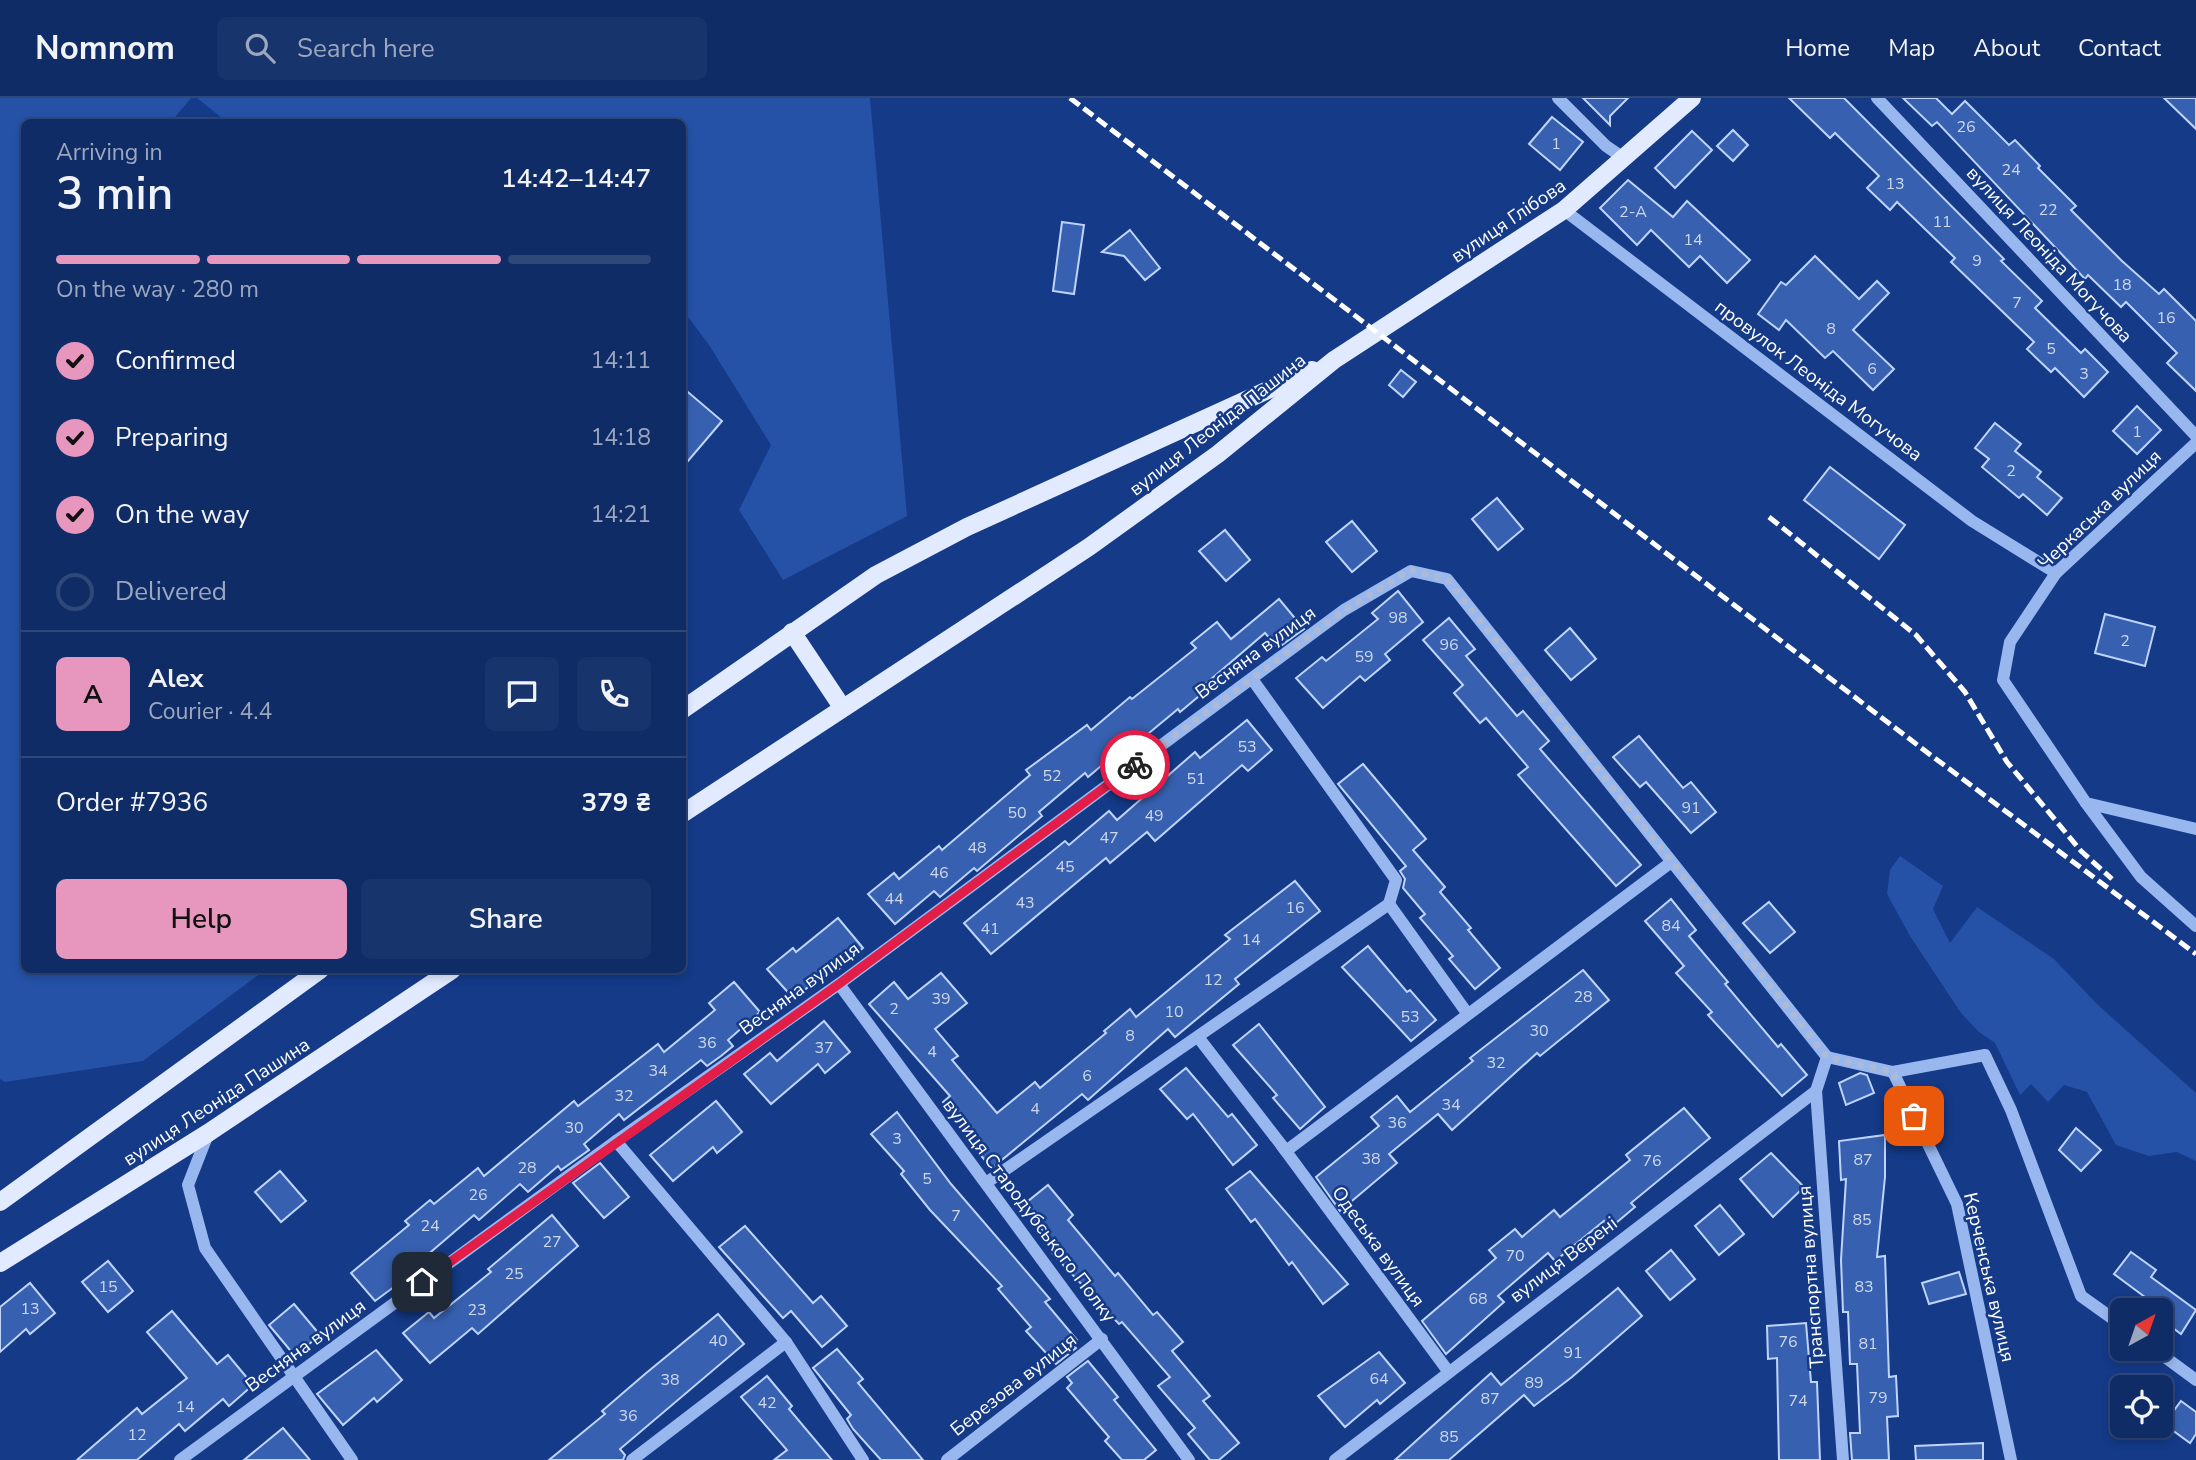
<!DOCTYPE html>
<html lang="en">
<head>
<meta charset="utf-8">
<style>
	:root { --surface:#0f2c66; --page:#18346c; --text:#f1f3f6; --muted:#9ba7bf; --line:#2f487a; --accent:#e797bd }
	body { margin:0; font-family:"Nunito Sans",sans-serif; background:var(--page); color:var(--text); height:100vh; display:flex; flex-direction:column; font-size:26px; white-space:nowrap }
	* { box-sizing:border-box; margin:0 }
	p { font-size:23px; color:var(--muted) }
	.icon { flex:none; width:38px; height:38px; fill:none; stroke:currentColor; stroke-width:2; stroke-linecap:round; stroke-linejoin:round }
	.map { position:relative; flex:1; overflow:hidden }
	.side { position:absolute; left:21px; top:21px; width:665px; height:854px; display:flex; flex-direction:column; background:var(--surface); border-radius:10px; box-shadow:0 4px 10px #0003,0 0 0 2px var(--line) }
	.side>* { flex:none }
	.needle { width:46px; rotate:40deg }
	.fabs { position:absolute; left:2110px; top:1200px; display:grid; gap:14px }
	.fabs a { display:grid; place-items:center; width:63px; height:63px; border-radius:10px; background:var(--surface); box-shadow:0 4px 10px #0003,0 0 0 2px var(--line); font-size:35px }
	.pin { position:absolute; display:grid; place-items:center; width:60px; height:60px; color:#fff; margin:-30px; border-radius:14px; box-shadow:0 4px 10px #0006 }
	.courier { position:absolute; display:grid; place-items:center; width:70px; height:70px; margin:-35px; border:5px solid #e11d48; border-radius:50%; background:#fff; color:#222; box-shadow:0 2px 9px #0007 }
	.overview em { font-style:normal; font-weight:600 }
	.overview div { display:flex; flex-direction:column-reverse }
	.overview { display:flex; align-items:center; justify-content:space-between; height:119px; padding:0 35px }
	h1 { font-size:46px; font-weight:600; line-height:52px }
	.bar { display:grid; grid-template-columns:repeat(4,1fr); gap:10px 7px; align-content:center; height:84px; padding:0 35px }
	.bar i { height:9px; border-radius:5px; background:var(--line) }
	.bar .active { background:var(--accent) }
	.bar p { grid-column:span 4 }
	.line { display:flex; align-items:center; gap:18px; padding:0 35px; border-top:2px solid var(--line) }
	.line div { flex:1 }
	.round { display:grid; place-items:center; flex:none; width:74px; height:74px; border-radius:10px; background:var(--page) }
	ol { padding:0 35px; list-style:none }
	li { display:flex; align-items:center; gap:21px; height:77px }
	li p { margin-inline-start:auto }
	li .icon { padding:7px; border-radius:50%; background:var(--accent); color:#111; stroke-width:4 }
	li:last-child { color:var(--muted) }
	li i { width:38px; height:38px; border:4px solid var(--line); border-radius:50% }
	.action { display:flex; gap:14px; margin-top:auto; padding:14px 35px }
	.action a { flex:1; height:80px; border-radius:10px; background:var(--accent); color:#111; font-size:28px; font-weight:600; line-height:80px; text-align:center }
	.action a+a { background:var(--page); color:var(--text) }
	header { display:flex; align-items:center; gap:42px; box-sizing:border-box; height:98px; padding:0 35px; background:var(--surface); border-bottom:2px solid var(--line) }
	header strong { font-size:33px }
	nav { display:flex; gap:38px; margin-inline-start:auto; font-size:24px }
	.search { width:490px; height:63px; background:var(--page); display:flex; align-items:center; gap:18px; box-sizing:border-box; padding:0 24px; border-radius:10px; color:var(--muted); font-size:26px }
	.map>svg:first-child { display:block }
</style>
</head>
<body>
<header>
<strong>Nomnom</strong>
<div class="search"><svg class="icon" aria-label="search" viewBox="0 0 24 24"><circle cx="10" cy="10" r="6"/><path d="M15 15l6 6"/></svg>Search here</div>
<nav><a>Home</a><a>Map</a><a>About</a><a>Contact</a></nav>
</header>
<div class="map">
<svg width="2196" height="1362" viewBox="0 0 2196 1362">
	<rect width="100%" height="100%" fill="#143a88"/>
	<g fill="#2552a7">
		<path d="M0,0h191l-20,24h-147v848h241l-122,91 -138,21 -5,-3z"/>
		<path d="M197,0h673l37,418 -124,64 -44,-70 32,-65 -62,-100 -26,-35 -1,-188h-455z"/>
		<path d="M1900,758l43,30 -10,23 17,34 27,-36 77,52 44,46 98,88v68l-19,-9 -28,4 -33,-11 -29,-53 -23,-7 -16,17 -17,-18 -11,11 -25,-52 -16,-11 -18,-19 -51,-77 -23,-42 3,-24z"/>
	</g>
	<g fill="#3761b0" stroke="#bfd4fb" stroke-width="2">
		<path d="M1583,0h45l-18,18v9z"/>
		<path d="M1789,0h55l160,161 -3,2 41,40 -7,7 46,45 4,-4 23,23 -24,25 -29,-29 -4,4 -24,-23 7,-7 -83,-80 4,-4 -58,-56 -7,8 -23,-22 12,-12 -44,-43 -5,5z"/>
		<path d="M1903,0h33l16,16 13,-13 44,44 6,-5 25,26 -2,2 38,38 -5,4 51,51 37,33 5,-5 32,32v70l-29,-28 10,-10 -51,-51 -5,5 -33,-32 -3,4 -148,-157 -5,4z"/>
		<path d="M2164,0h32v31z"/>
		<path d="M1552,19l31,25 -23,28 -31,-26z"/>
		<path d="M1733,32l15,15 -15,16 -16,-15z"/>
		<path d="M1692,33l20,19 -37,38 -20,-20z"/>
		<path d="M1628,82l45,37 14,-16 63,59 -23,23 -27,-27 -11,11 -38,-37 -14,15 -37,-37z"/>
		<path d="M1062,124l22,3 -10,69 -21,-3z"/>
		<path d="M1130,132l30,38 -15,12 -21,-24 -22,-4z"/>
		<path d="M1815,158l44,43 18,-18 12,12 -36,37 41,39 -21,21 -40,-39 -8,7 -39,-38 -7,10 -21,-16 23,-32 5,3z"/>
		<path d="M1401,272l15,12 -13,15 -14,-12z"/>
		<path d="M682,289l40,34 -40,47z"/>
		<path d="M2137,308l24,24 -24,24 -24,-23z"/>
		<path d="M1995,325l26,21 -6,7 26,21 -4,5 25,21 -15,17 -24,-21 -4,4 -37,-31 7,-8 -14,-11z"/>
		<path d="M1830,369l75,58 -26,34 -75,-59z"/>
		<path d="M1497,400l26,31 -25,21 -26,-31z"/>
		<path d="M1352,423l25,30 -25,21 -26,-30z"/>
		<path d="M1225,432l25,30 -24,21 -27,-30z"/>
		<path d="M1398,493l25,31 -38,32 5,6 -25,21 -5,-5 -37,32 -27,-30 26,-21 4,4 52,-42 -6,-6z"/>
		<path d="M1279,501l25,30 -26,19 -13,-15 -63,54 3,4 -25,21 -2,-3 -47,39 -4,-4 -39,33 -3,-4 -46,39 3,4 -65,55 -3,-3 -34,29 -6,-6 -39,33 -27,-30 26,-21 5,6 40,-33 3,4 88,-75 -4,-5 61,-45 4,5 39,-33 2,2 64,-51 -5,-5 26,-21 14,17z"/>
		<path d="M2105,516l50,13 -10,39 -50,-13z"/>
		<path d="M1449,520l26,31 -9,7 51,60 6,-5 26,30 -9,8 101,116 -25,21 -98,-111 10,-8 -42,-49 -6,5 -26,-30 9,-8 -40,-45z"/>
		<path d="M1570,530l26,31 -25,21 -26,-30z"/>
		<path d="M1247,622l25,30 -24,21 -6,-6 -87,76 -8,-9 -37,31 -4,-5 -115,96 -27,-31 101,-82 4,4 40,-34 8,9 78,-68 5,6z"/>
		<path d="M1639,638l44,52 8,-6 25,30 -25,21 -45,-51 -6,5 -27,-30z"/>
		<path d="M1363,666l63,75 -13,11 32,37 -5,5 31,36 -3,2 32,38 -25,21 -26,-30 4,-3 -33,-38 5,-4 -22,-26 2,-9 -5,-8 6,-5 -68,-82z"/>
		<path d="M1295,783l25,30 -85,68 4,5 -64,53 -7,-8 -80,71 -6,-6 -90,74 -25,-28 6,-5 -30,-33 7,-6 -81,-92 25,-22 14,17 33,-26 26,30 -32,26 23,27 -6,4 45,53 38,-31 5,6 66,-55 -2,-2 26,-22 6,8 94,-78 -5,-4z"/>
		<path d="M1671,801l25,31 -7,6 39,46 -3,2 53,63 3,-3 26,31 -25,21 -74,-81 4,-3 -36,-39 8,-7 -39,-45z"/>
		<path d="M1769,804l26,30 -25,21 -27,-30z"/>
		<path d="M838,820l25,30 -24,21 -5,-4 -40,34 -27,-30 26,-21 3,4z"/>
		<path d="M1368,848l39,46 3,-2 26,30 -25,21 -69,-74z"/>
		<path d="M1583,872l26,30 -69,56 -3,-3 -85,77 -14,-16 -49,40 8,9 -57,48 -24,-34 63,-51 -8,-9 26,-21 13,16 63,-51 -3,-3z"/>
		<path d="M734,884l26,30 -32,28 5,6 -12,10 -14,10 -6,-6 -77,60 -5,-6 -35,30 5,6 -28,20 -3,-4 -30,26 -8,-8 -41,36 -5,-5 -56,48 3,4 -46,34 -24,-28 58,-48 -4,-4 25,-21 4,4 44,-36 6,8 90,-75 4,5 80,-62 6,8 51,-42 -6,-7z"/>
		<path d="M824,923l26,31 -25,21 -7,-9 -47,40 -27,-30 26,-21 7,8z"/>
		<path d="M1259,926l66,83 -25,22 -27,-31 4,-3 -44,-50z"/>
		<path d="M1186,970l42,49 4,-3 25,31 -24,20 -40,-51 -6,5 -27,-30z"/>
		<path d="M1860,975l7,2 7,18 -28,12 -7,-22z"/>
		<path d="M716,1003l26,31 -25,21 -4,-6 -40,34 -23,-26z"/>
		<path d="M1684,1010l26,30 -79,65 4,4 -25,21 -6,-7 -49,40 -7,-8 -50,43 6,6 -58,52 -24,-33 74,-63 -7,-8 26,-21 7,8 32,-27 6,7 70,-57 -4,-5z"/>
		<path d="M897,1014l54,72 99,115 -5,3 32,38 -4,4 3,4 -20,16 -30,-33 5,-4 -33,-38 4,-3 -72,-76 -29,-36 3,-3 -33,-37z"/>
		<path d="M2076,1030l25,22 -20,21 -22,-21z"/>
		<path d="M1885,1037v42l-8,80 8,-1 4,121 7,-1 2,40 -11,1 2,43h-37l-2,-27h10l-3,-69h-7l-2,-52h-5l-2,-52 5,-81 -5,1 -2,-39z"/>
		<path d="M1771,1055l33,34 -31,30 -33,-38z"/>
		<path d="M600,1065l29,34 -25,21 -31,-35z"/>
		<path d="M280,1073l26,30 -25,21 -26,-30z"/>
		<path d="M1250,1073l98,113 -25,20 -31,-42 -3,3 -34,-46 -4,3 -25,-33z"/>
		<path d="M1048,1087l25,30 -5,5 47,56 3,-3 35,42 4,-3 26,30 -11,9 38,45 -7,5 36,42 -20,17h-9l-22,-26 7,-6 -37,-42 12,-9 -48,-55 -3,2 -67,-71 6,-5 -36,-42z"/>
		<path d="M1720,1107l24,29 -25,21 -24,-29z"/>
		<path d="M552,1117l26,31 -100,88 -6,-6 -42,35 -27,-30 26,-21 5,6 57,-46 -3,-3z"/>
		<path d="M745,1128l68,77 8,-7 26,30 -25,21 -31,-36 -8,7 -64,-71z"/>
		<path d="M1671,1152l24,29 -25,21 -24,-29z"/>
		<path d="M2131,1154l25,18 -5,7 45,33 -15,24 -20,-15v-10l-47,-35z"/>
		<path d="M108,1163l25,30 -25,21 -26,-30z"/>
		<path d="M1959,1174l7,22 -37,10 -7,-21z"/>
		<path d="M30,1185l25,30 -25,21 -4,-5 -26,23v-45z"/>
		<path d="M1618,1190l24,28 -70,61 -38,29 -10,-11 -75,65h-54l96,-87 10,12z"/>
		<path d="M294,1206l26,31 -25,21 -26,-31z"/>
		<path d="M172,1213l45,53 11,-9 25,30 -24,21 -6,-7 -38,32 -6,-7 -42,36h-60l60,-52 5,6 45,-36 -40,-46z"/>
		<path d="M718,1216l26,30 -124,105 5,6 -2,5h-74l56,-46 -3,-3 43,-37z"/>
		<path d="M1806,1225l5,59h6l3,78h-41l-2,-102 -9,1 -1,-33z"/>
		<path d="M837,1251l26,30 -5,4 65,77h-42l-28,-31 -6,-10 4,-4 -38,-47z"/>
		<path d="M376,1252l26,30 -25,22 -3,-4 -31,27 -26,-31z"/>
		<path d="M1379,1254l26,31 -25,21 -3,-4 -32,27 -27,-31z"/>
		<path d="M1088,1263l30,36 -4,3 42,50 -12,10h-22l-17,-19 4,-4 -42,-49 5,-5 -5,-6z"/>
		<path d="M767,1278l25,30 -3,3 43,51h-58l13,-10 -46,-53z"/>
		<path d="M2181,1303l15,11v22l-6,9 -26,-19z"/>
		<path d="M283,1330l27,32h-66z"/>
		<path d="M1983,1345v17h-67l-1,-14z"/>
	</g>
	<g fill="none" stroke-linecap="round" stroke-linejoin="round">
		<g stroke="#99b7ef" stroke-width="12">
			<path d="M1558,0l48,48 19,13"/>
			<path d="M1877,0l319,338"/>
			<path d="M1564,112l408,311 84,52"/>
			<path d="M2196,345l-140,130 -46,69 -7,38 83,123 110,26"/>
			<path d="M1252,581l144,201 -7,24"/>
			<path d="M2086,705l55,74 55,49"/>
			<path d="M839,886l350,476"/>
			<path d="M1198,939l88,114 384,-288"/>
			<path d="M1893,974l64,132 54,256"/>
			<path d="M208,1036l-20,51 17,63 147,212"/>
			<path d="M616,1043l170,201 77,118"/>
			<path d="M1282,1048l166,225"/>
			<path d="M986,1085l403,-279 78,109"/>
			<path d="M2154,1251l42,31"/>
			<path d="M180,1362l436,-319 223,-157 505,-374 67,-39 36,8 380,478"/>
			<path d="M632,1362l154,-118"/>
			<path d="M947,1362l155,-121"/>
			<path d="M1335,1362l481,-369"/>
			<path d="M1843,1362l-27,-369 11,-34 66,15 92,-17 26,55 70,186 42,30"/>
		</g>
		<g stroke="#e1eaff" stroke-width="18">
			<path d="M792,534l50,75"/>
			<path d="M682,612l194,-135 91,-48 345,-157"/>
			<path d="M682,716l407,-267 129,-93 116,-94 230,-150 128,-112"/>
			<path d="M0,1104l320,-232"/>
			<path d="M0,1165l208,-130 244,-163"/>
		</g>
		<g stroke="#fff" stroke-width="5" stroke-dasharray="12 5" stroke-linecap="butt">
			<path d="M1070,0l854,652 272,204"/>
			<path d="M1769,419l147,118 49,57 42,70 74,89 31,28"/>
		</g>
	</g>
	<g fill="none" stroke-linecap="round" stroke-linejoin="round">
		<path stroke="#adbad5" stroke-width="7" stroke-dasharray="0 12.6" d="M1135,667l210,-155 65,-40 37,9 380,478 66,15 21,44"/>
		<path stroke="#e11d48" stroke-width="9" d="M422,1184l417,-298 296,-219"/>
	</g>
	<g text-anchor="middle" stroke-width="5" stroke-linejoin="round" paint-order="stroke">
		<g font-size="16" fill="#cdd8eb">
			<text x="1966" y="34">26</text>
			<text x="1556" y="51">1</text>
			<text x="2011" y="77">24</text>
			<text x="1895" y="91">13</text>
			<text x="2048" y="117">22</text>
			<text x="1633" y="119">2-А</text>
			<text x="1942" y="129">11</text>
			<text x="1693" y="147">14</text>
			<text x="1977" y="168">9</text>
			<text x="2122" y="192">18</text>
			<text x="2017" y="210">7</text>
			<text x="2166" y="225">16</text>
			<text x="1831" y="236">8</text>
			<text x="2051" y="256">5</text>
			<text x="1872" y="276">6</text>
			<text x="2084" y="281">3</text>
			<text x="2137" y="339">1</text>
			<text x="2011" y="378">2</text>
			<text x="1398" y="525">98</text>
			<text x="2125" y="548">2</text>
			<text x="1449" y="552">96</text>
			<text x="1364" y="564">59</text>
			<text x="1247" y="654">53</text>
			<text x="1052" y="683">52</text>
			<text x="1196" y="686">51</text>
			<text x="1691" y="715">91</text>
			<text x="1017" y="720">50</text>
			<text x="1154" y="723">49</text>
			<text x="1109" y="745">47</text>
			<text x="977" y="755">48</text>
			<text x="1065" y="774">45</text>
			<text x="939" y="780">46</text>
			<text x="894" y="806">44</text>
			<text x="1025" y="810">43</text>
			<text x="1295" y="815">16</text>
			<text x="1671" y="833">84</text>
			<text x="990" y="836">41</text>
			<text x="1251" y="847">14</text>
			<text x="1213" y="887">12</text>
			<text x="1583" y="904">28</text>
			<text x="941" y="906">39</text>
			<text x="894" y="916">2</text>
			<text x="1174" y="919">10</text>
			<text x="1410" y="924">53</text>
			<text x="1539" y="938">30</text>
			<text x="1130" y="943">8</text>
			<text x="707" y="950">36</text>
			<text x="824" y="955">37</text>
			<text x="932" y="959">4</text>
			<text x="1496" y="970">32</text>
			<text x="658" y="978">34</text>
			<text x="1087" y="983">6</text>
			<text x="624" y="1003">32</text>
			<text x="1451" y="1012">34</text>
			<text x="1035" y="1016">4</text>
			<text x="1397" y="1030">36</text>
			<text x="574" y="1035">30</text>
			<text x="897" y="1046">3</text>
			<text x="1371" y="1066">38</text>
			<text x="1863" y="1067">87</text>
			<text x="1652" y="1068">76</text>
			<text x="527" y="1075">28</text>
			<text x="927" y="1086">5</text>
			<text x="478" y="1102">26</text>
			<text x="956" y="1123">7</text>
			<text x="1862" y="1127">85</text>
			<text x="430" y="1133">24</text>
			<text x="552" y="1149">27</text>
			<text x="1515" y="1163">70</text>
			<text x="514" y="1181">25</text>
			<text x="108" y="1194">15</text>
			<text x="1864" y="1194">83</text>
			<text x="1478" y="1206">68</text>
			<text x="30" y="1216">13</text>
			<text x="477" y="1217">23</text>
			<text x="718" y="1248">40</text>
			<text x="1788" y="1249">76</text>
			<text x="1868" y="1251">81</text>
			<text x="1573" y="1260">91</text>
			<text x="1379" y="1286">64</text>
			<text x="670" y="1287">38</text>
			<text x="1534" y="1290">89</text>
			<text x="1878" y="1305">79</text>
			<text x="1490" y="1306">87</text>
			<text x="1798" y="1308">74</text>
			<text x="767" y="1310">42</text>
			<text x="185" y="1314">14</text>
			<text x="628" y="1323">36</text>
			<text x="137" y="1342">12</text>
			<text x="1449" y="1344">85</text>
		</g>
		<g font-size="19" fill="#fff" stroke="#143a88">
			<text transform="translate(1508 122) rotate(-34)" y="7">вулиця Глібова</text>
			<text transform="translate(2050 156) rotate(47)" y="7">вулиця Леоніда Могучова</text>
			<text transform="translate(1819 282) rotate(37)" y="7">провулок Леоніда Могучова</text>
			<text transform="translate(1217 326) rotate(-38)" y="7">вулиця Леоніда Пашина</text>
			<text transform="translate(2099 411) rotate(-44)" y="7">Черкаська вулиця</text>
			<text transform="translate(1255 554) rotate(-36)" y="7">Весняна вулиця</text>
			<text transform="translate(799 890) rotate(-36)" y="7">Весняна вулиця</text>
			<text transform="translate(216 1003) rotate(-33)" y="7">вулиця Леоніда Пашина</text>
			<text transform="translate(1030 1112) rotate(53)" y="7">вулиця Стародубського Полку</text>
			<text transform="translate(1379 1148) rotate(54)" y="7">Одеська вулиця</text>
			<text transform="translate(1563 1161) rotate(-37)" y="7">вулиця Верені</text>
			<text transform="translate(1810 1179) rotate(-94)" y="7">Транспортна вулиця</text>
			<text transform="translate(1990 1179) rotate(77)" y="7">Керченська вулиця</text>
			<text transform="translate(305 1247) rotate(-36)" y="7">Весняна вулиця</text>
			<text transform="translate(1013 1286) rotate(-38)" y="7">Березова вулиця</text>
		</g>
	</g>
</svg>
<div class="fabs">
<a><svg class="needle" viewBox="-14 -14 28 28"><path d="M0-13l5 13h-10z" fill="#e53935"/><path d="M0 13l5-13h-10z" fill="#9ba7bf"/></svg></a>
<a><svg class="icon" aria-label="locate" viewBox="0 0 24 24"><circle cx="12" cy="12" r="6"/><path d="M12 2v4M12 18v4M2 12h4M18 12h4"/></svg></a>
</div>
<div class="pin" style="left:1914px;top:1018px;background:#ea580c"><svg class="icon" aria-label="bag" viewBox="0 0 24 24"><path d="M5 8h14l-1 12H6zM9 8a3 3 0 0 1 6 0"/></svg></div>
<div class="pin" style="left:422px;top:1184px;background:#1f2937"><svg class="icon" aria-label="home" viewBox="0 0 24 24"><path d="M3 11l9-7 9 7M6 9v11h12V9"/></svg></div>
<div class="courier" style="left:1135px;top:667px"><svg class="icon" aria-label="bike" viewBox="0 0 24 24"><circle cx="6" cy="16" r="4"/><circle cx="18" cy="16" r="4"/><path d="M6 16l4-8h5l3 8M10 8l3 8H6M13 5h3"/></svg></div>
<section class="side">
<div class="overview"><div><h1>3 min</h1><p>Arriving in</p></div><em>14:42–14:47</em></div>
<div class="bar"><i class="active"></i><i class="active"></i><i class="active"></i><i></i><p>On the way · 280 m</p></div>
<ol>
<li><svg class="icon" aria-label="check" viewBox="0 0 24 24"><path d="M5 12l5 5 9-10"/></svg>Confirmed<p>14:11</p></li>
<li><svg class="icon" aria-label="check" viewBox="0 0 24 24"><path d="M5 12l5 5 9-10"/></svg>Preparing<p>14:18</p></li>
<li><svg class="icon" aria-label="check" viewBox="0 0 24 24"><path d="M5 12l5 5 9-10"/></svg>On the way<p>14:21</p></li>
<li><i></i>Delivered</li>
</ol>
<div class="line" style="height:126px"><b class="round" style="background:var(--accent);color:#111">A</b><div><b>Alex</b><p>Courier · 4.4</p></div><a class="round"><svg class="icon" aria-label="chat" viewBox="0 0 24 24"><path d="M4 5h16v11H9l-5 4z"/></svg></a><a class="round"><svg class="icon" aria-label="phone" viewBox="0 0 24 24"><path d="M5 4h4l2 5-3 2q2 4 5 5l2-3 5 2v4C11 20 4 13 5 4z"/></svg></a></div>
<div class="line" style="height:91px"><div>Order #7936</div><b>379 ₴</b></div>
<div class="action"><a>Help</a><a>Share</a></div>
</section>
</div>
</body>
</html>
